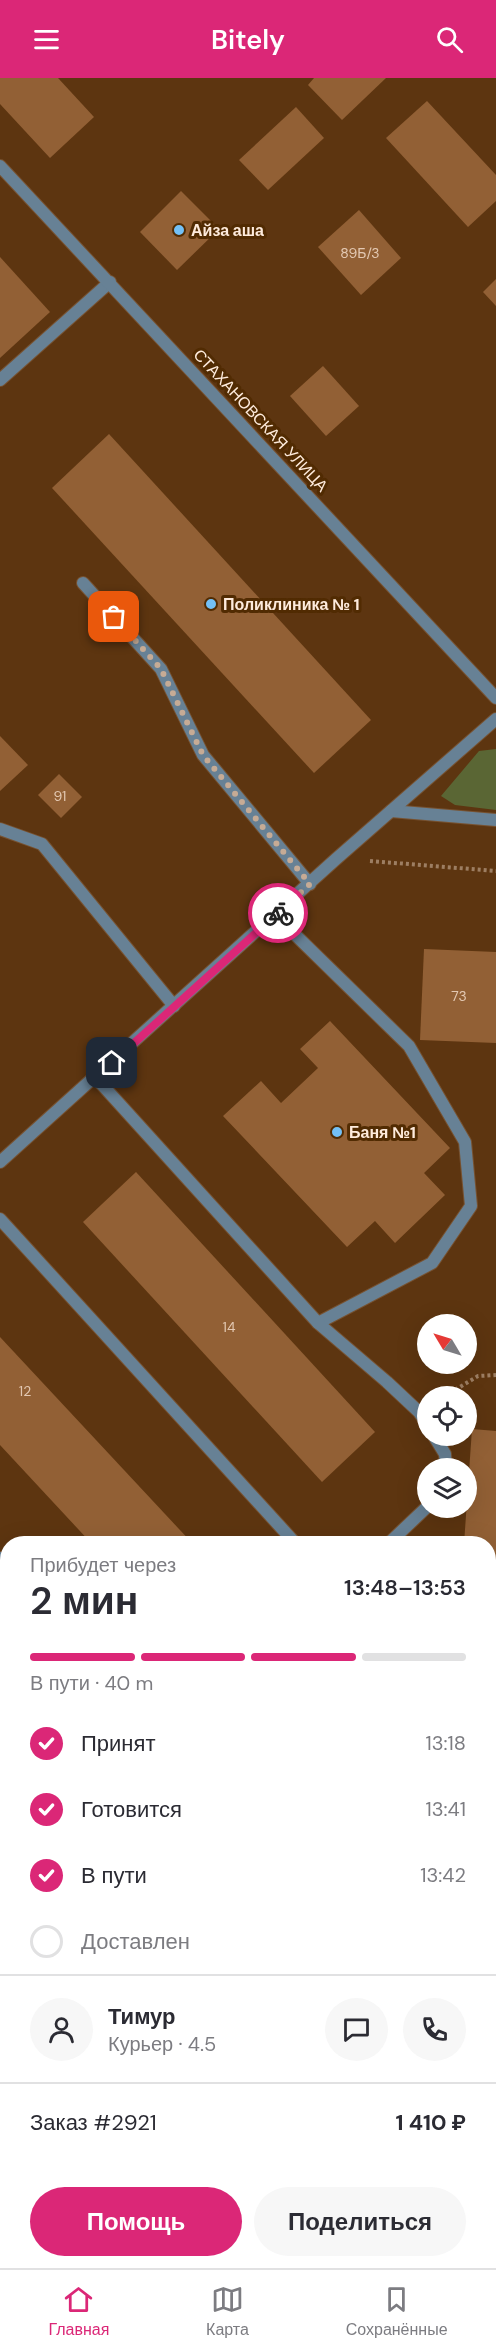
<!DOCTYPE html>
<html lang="ru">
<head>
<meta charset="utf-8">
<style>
	:root { --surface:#fff; --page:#f7f7f7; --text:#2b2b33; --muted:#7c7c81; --line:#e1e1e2; --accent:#db2777 }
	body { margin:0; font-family:"DM Sans",sans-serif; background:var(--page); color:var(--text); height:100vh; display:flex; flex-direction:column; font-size:22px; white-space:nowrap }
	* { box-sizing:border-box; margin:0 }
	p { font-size:20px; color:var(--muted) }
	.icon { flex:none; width:33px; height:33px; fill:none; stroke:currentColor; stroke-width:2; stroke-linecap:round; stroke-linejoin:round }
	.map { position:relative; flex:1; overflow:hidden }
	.side { position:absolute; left:0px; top:1458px; width:496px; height:732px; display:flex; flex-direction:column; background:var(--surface); border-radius:24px 24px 0 0; box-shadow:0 6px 24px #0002 }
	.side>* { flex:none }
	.needle { width:39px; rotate:308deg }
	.controls { position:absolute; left:417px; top:1236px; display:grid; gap:12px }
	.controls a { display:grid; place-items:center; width:60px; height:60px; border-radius:50%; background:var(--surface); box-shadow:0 6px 24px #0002; font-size:30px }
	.pin { position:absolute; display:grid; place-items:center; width:51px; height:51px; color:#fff; margin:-26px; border-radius:12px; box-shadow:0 3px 9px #0006 }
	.courier { position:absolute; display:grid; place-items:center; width:60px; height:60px; margin:-30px; border:4px solid #db2777; border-radius:50%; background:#fff; color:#222; box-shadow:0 2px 8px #0007 }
	.overview em { font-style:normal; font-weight:600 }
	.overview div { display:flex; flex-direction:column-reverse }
	.overview { display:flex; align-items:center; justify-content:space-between; height:102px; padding:0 30px }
	h1 { font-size:39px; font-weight:600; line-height:45px }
	.bar { display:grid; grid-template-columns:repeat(4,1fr); gap:9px 6px; align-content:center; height:72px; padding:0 30px }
	.bar i { height:8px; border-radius:4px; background:var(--line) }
	.bar .current { background:var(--accent) }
	.bar p { grid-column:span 4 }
	.line { display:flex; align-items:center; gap:15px; padding:0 30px; border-top:2px solid var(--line) }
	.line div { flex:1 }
	.round { display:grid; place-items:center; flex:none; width:63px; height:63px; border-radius:32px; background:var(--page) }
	ol { padding:0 30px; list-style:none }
	li { display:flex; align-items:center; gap:18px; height:66px }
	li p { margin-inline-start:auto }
	li .icon { padding:6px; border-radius:50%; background:var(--accent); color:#fff; stroke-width:4 }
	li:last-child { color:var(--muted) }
	li i { width:33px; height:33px; border:3px solid var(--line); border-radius:50% }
	.action { display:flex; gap:12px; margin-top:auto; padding:12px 30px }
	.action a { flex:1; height:69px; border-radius:36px; background:var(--accent); color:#fff; font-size:24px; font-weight:600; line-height:69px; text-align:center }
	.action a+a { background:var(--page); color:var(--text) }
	header { display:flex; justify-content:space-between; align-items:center; height:78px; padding:0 30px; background:var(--accent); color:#fff; font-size:27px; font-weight:600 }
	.tab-bar { display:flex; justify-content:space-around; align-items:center; height:84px; border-top:2px solid var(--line); background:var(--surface); font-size:16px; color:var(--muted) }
	.tab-bar a { display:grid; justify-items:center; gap:3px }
	.tab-bar .current { color:var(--accent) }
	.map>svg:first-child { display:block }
</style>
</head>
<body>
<header><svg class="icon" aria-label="menu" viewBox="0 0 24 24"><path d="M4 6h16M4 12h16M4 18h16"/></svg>Bitely<svg class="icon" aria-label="search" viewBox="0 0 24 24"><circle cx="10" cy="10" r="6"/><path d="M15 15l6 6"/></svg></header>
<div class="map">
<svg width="496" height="2190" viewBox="0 0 496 2190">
	<rect width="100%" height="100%" fill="#5d3510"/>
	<g fill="#5a6634">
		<path d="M496,671v61l-41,-5 -14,-9 38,-45z"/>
		<path d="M0,2132l7,7 1,43 40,1 7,7h-55z"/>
	</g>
	<g fill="#926035">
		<path d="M0,0h58l36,39 -44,41 -50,-54z"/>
		<path d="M314,0h72l-44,42 -34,-35z"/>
		<path d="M427,23l69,74v26l-28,26 -82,-89z"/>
		<path d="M296,29l28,31 -56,52 -29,-30z"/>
		<path d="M181,113l38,38 -42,41 -37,-38z"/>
		<path d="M359,132l42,48 -40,37 -43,-48z"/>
		<path d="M0,179l50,55 -50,46z"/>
		<path d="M496,201v27l-13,-14z"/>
		<path d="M323,288l36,40 -33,30 -36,-40z"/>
		<path d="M109,356l262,286 -57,53 -262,-285z"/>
		<path d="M0,658l28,29 -28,26z"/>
		<path d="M59,696l23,23 -21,21 -23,-23z"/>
		<path d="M424,871l72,3v91l-76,-3z"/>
		<path d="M330,943l120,127 -26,25 21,22 -50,48 -20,-22 -28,26 -124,-131 38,-35 20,22 37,-35 -18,-19z"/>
		<path d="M136,1094l239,260 -53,50 -239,-260z"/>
		<path d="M0,1259l193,207h-101l-92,-99z"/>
		<path d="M472,1351l24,2v377h-7v-264h-25z"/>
		<path d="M0,1559l8,8v96l-8,-8z"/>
		<path d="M489,1762h7v68l-7,-1z"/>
		<path d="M489,1966l7,1 -1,75h-6z"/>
	</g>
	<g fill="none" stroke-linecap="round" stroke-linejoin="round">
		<g stroke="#775231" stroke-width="14">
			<g id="lane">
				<path d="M0,302l110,-98"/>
				<path d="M83,505l78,86 42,86 107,129"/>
				<path d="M0,751l42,15 132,162"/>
				<path d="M275,837l134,131 56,96 6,64 -39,57 -114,60"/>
				<path d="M96,1000l222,245 69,59 32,30 9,13"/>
				<path d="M0,1141l296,325"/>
				<path d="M434,1358l11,18 1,14"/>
				<path d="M388,1466l40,-38"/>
				<path d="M0,1480l8,9"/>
				<path d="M0,1823l8,-6"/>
				<path d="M489,2075h7"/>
			</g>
		</g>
		<g stroke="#775231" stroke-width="14">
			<g id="street">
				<path d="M0,88l496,532"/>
				<path d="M391,733l105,9"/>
				<path d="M0,1084l336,-303 160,-140"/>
				<path d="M0,1769l8,8"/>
				<path d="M489,1888l7,1"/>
			</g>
		</g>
		<g stroke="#9d7e62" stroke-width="4" stroke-dasharray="3 3" stroke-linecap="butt">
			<path d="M370,783l126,10"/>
			<path d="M445,1318l33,-20 18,-1"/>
		</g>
		<use href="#lane" stroke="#678195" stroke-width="12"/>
		<use href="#street" stroke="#678195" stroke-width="12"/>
	</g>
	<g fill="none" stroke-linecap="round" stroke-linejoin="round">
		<path stroke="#c6ab95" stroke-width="6" stroke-dasharray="0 10.8" d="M114,539l47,52 42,86 107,129 -32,29"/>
		<path stroke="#db2777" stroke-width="8" d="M112,985l166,-150"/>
	</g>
	<g fill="#73c0f6" stroke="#512b02" stroke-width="2">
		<circle cx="179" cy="152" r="6"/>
		<circle cx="211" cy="526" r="6"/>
		<circle cx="337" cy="1054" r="6"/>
	</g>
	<g text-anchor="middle" stroke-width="6" stroke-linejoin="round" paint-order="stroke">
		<g font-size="14" fill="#e3c8b2">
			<text x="360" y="180">89Б/3</text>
			<text x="60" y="723">91</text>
			<text x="459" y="923">73</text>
			<text x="229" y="1254">14</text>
			<text x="25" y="1318">12</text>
		</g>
		<g font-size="16" font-weight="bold" fill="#feebdc" stroke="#512b02" text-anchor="start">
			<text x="191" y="158">Айза аша</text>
			<text x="223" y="532">Поликлиника № 1</text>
			<text x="349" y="1060">Баня №1</text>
		</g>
		<g font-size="16" fill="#feebdc" stroke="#512b02">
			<text transform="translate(261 342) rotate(47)" y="6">СТАХАНОВСКАЯ УЛИЦА</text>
		</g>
	</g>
</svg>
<div class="controls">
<a><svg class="needle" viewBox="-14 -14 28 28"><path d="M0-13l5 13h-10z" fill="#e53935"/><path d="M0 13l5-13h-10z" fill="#7c7c81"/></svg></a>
<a><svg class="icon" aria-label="locate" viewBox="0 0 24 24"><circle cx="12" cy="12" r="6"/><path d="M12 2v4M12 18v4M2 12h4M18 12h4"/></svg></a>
<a><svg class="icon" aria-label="layers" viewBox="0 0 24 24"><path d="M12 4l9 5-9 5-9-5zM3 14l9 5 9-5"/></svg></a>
</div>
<div class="pin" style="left:114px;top:539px;background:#ea580c"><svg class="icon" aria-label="bag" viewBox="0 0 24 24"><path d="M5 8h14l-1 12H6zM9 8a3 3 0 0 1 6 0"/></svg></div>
<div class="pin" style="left:112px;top:985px;background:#1f2937"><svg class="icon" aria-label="home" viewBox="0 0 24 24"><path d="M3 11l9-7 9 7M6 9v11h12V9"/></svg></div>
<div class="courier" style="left:278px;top:835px"><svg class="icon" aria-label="bike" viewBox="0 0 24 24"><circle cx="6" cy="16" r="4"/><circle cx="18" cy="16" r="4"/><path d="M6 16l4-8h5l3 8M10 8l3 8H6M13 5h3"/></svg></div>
<section class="side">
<div class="overview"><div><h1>2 мин</h1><p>Прибудет через</p></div><em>13:48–13:53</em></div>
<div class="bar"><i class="current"></i><i class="current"></i><i class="current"></i><i></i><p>В пути · 40 m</p></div>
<ol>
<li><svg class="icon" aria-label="check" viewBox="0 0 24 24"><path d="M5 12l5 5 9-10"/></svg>Принят<p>13:18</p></li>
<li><svg class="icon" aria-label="check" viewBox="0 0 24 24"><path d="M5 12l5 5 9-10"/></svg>Готовится<p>13:41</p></li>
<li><svg class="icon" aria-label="check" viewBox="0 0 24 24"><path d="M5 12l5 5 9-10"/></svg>В пути<p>13:42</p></li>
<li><i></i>Доставлен</li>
</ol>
<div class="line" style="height:108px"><a class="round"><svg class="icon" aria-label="person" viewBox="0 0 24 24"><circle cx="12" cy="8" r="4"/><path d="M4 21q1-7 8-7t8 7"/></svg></a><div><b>Тимур</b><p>Курьер · 4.5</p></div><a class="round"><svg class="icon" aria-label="chat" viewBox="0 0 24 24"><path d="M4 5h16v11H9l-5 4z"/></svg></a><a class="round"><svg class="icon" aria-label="phone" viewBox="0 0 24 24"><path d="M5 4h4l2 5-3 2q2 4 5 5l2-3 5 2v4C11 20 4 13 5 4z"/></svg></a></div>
<div class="line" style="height:78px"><div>Заказ #2921</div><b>1 410 ₽</b></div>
<div class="action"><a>Помощь</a><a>Поделиться</a></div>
</section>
</div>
<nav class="tab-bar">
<a class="current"><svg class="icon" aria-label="home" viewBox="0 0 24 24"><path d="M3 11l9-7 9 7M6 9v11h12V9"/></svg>Главная</a>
<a><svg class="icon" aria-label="map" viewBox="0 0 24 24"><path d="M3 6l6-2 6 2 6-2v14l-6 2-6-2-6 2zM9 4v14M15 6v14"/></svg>Карта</a>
<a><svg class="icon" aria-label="saved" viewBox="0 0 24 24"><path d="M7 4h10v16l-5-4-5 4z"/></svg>Сохранённые</a>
</nav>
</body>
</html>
